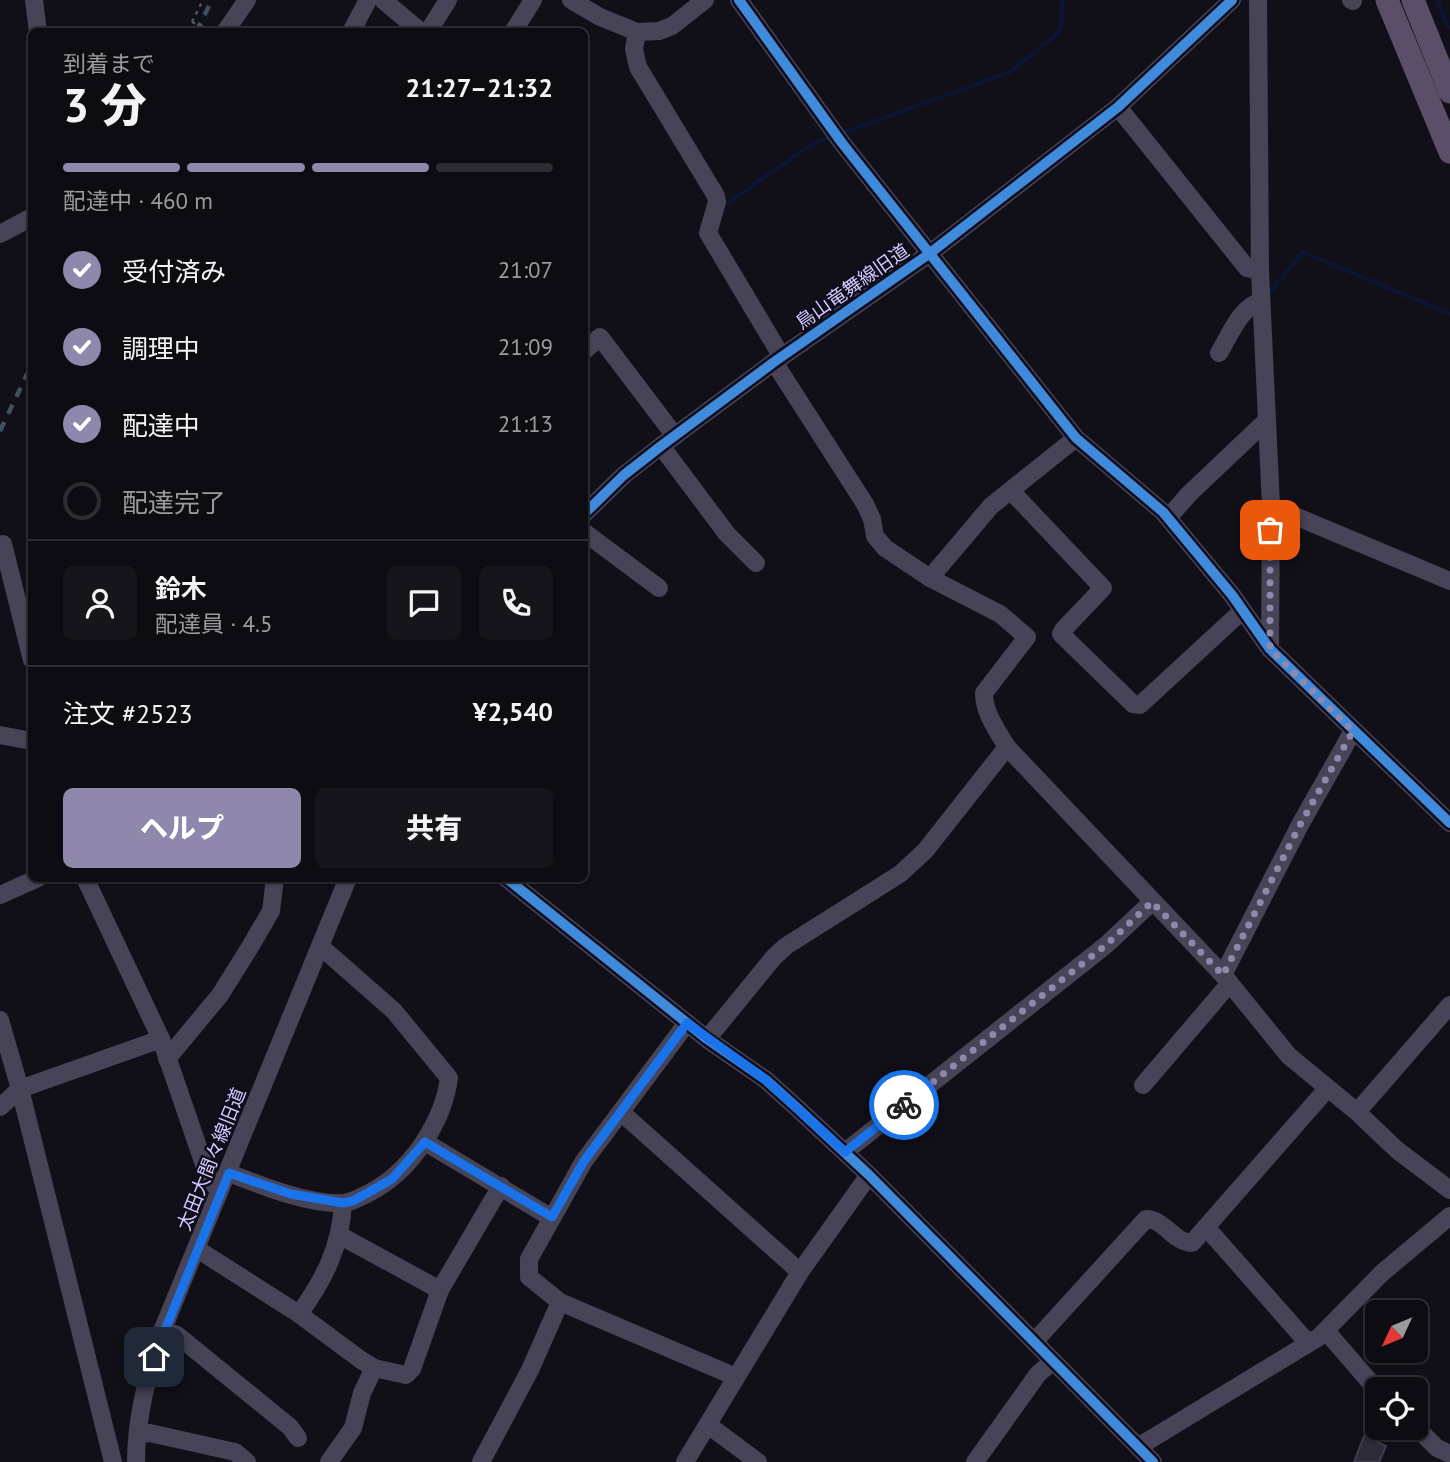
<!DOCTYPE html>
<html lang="ja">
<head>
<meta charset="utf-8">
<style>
	:root { --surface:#0d0c12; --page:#16151b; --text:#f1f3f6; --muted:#9a9b9f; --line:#2d2c32; --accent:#8f88ac }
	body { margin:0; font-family:"PT Sans","Noto Sans JP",sans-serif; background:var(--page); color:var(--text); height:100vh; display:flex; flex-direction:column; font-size:26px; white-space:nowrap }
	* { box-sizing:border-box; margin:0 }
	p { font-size:23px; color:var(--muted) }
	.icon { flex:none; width:38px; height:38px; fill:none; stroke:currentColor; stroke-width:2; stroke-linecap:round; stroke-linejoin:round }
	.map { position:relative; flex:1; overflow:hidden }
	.details { position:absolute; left:28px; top:28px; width:560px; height:854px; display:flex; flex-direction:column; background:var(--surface); border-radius:10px; box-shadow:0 2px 5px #0004,0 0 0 2px var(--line) }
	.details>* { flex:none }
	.needle { width:46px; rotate:226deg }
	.buttons { position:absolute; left:1365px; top:1300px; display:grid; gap:14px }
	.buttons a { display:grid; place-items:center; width:63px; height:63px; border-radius:10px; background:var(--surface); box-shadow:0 2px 5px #0004,0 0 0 2px var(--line); font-size:35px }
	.pin { position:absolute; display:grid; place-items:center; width:60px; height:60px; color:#fff; margin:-30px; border-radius:14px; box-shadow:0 4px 10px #0006 }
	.courier { position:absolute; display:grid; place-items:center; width:70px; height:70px; margin:-35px; border:5px solid #1a73e8; border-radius:50%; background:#fff; color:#222; box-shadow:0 2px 9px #0007 }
	.overview em { font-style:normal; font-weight:800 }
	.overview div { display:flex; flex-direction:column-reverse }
	.overview { display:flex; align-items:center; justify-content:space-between; height:119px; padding:0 35px }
	h1 { font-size:46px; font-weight:800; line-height:52px }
	.bar { display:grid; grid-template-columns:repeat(4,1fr); gap:10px 7px; align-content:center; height:84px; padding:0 35px }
	.bar i { height:9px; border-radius:5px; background:var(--line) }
	.bar .active { background:var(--accent) }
	.bar p { grid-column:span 4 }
	.line { display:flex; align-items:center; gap:18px; padding:0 35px; border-top:2px solid var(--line) }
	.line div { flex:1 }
	.round { display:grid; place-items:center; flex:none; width:74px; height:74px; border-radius:10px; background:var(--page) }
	ol { padding:0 35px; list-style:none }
	li { display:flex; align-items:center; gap:21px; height:77px }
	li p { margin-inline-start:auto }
	li .icon { padding:7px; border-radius:50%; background:var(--accent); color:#fff; stroke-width:4 }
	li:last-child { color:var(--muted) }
	li i { width:38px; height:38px; border:4px solid var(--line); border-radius:50% }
	.primary-button { display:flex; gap:14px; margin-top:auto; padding:14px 35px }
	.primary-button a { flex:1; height:80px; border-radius:10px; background:var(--accent); color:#fff; font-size:28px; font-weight:800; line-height:80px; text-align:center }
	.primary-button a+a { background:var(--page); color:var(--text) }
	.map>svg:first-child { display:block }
</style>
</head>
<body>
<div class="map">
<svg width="1450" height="1462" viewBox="0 0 1450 1462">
	<rect width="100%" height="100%" fill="#111018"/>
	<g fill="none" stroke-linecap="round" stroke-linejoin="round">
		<g stroke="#0c1532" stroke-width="4.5">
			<path d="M1437,0l11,27"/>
			<path d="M842,133l168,-61 46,-37 5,-8 1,-27"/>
			<path d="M728,203l81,-57 24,-10"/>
			<path d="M1271,291l32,-39 147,62"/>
		</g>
	</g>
	<path fill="#2f2c3a" stroke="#3e3a4c" stroke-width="2" d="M1364,1436l22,10 -7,16h-25z"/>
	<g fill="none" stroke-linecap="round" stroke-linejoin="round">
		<path stroke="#4b5763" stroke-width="2.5" stroke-dasharray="3.5 5" stroke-linecap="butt" d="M192,22l11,-22"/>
		<g stroke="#474458" stroke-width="18">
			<path d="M34,0l4,32"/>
			<path d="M383,0l38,32"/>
			<path d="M571,0l29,17 37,15 22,-1 13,-5 33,-26"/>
			<path d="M739,0l103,143 234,295 87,74 69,83 38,54 180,174"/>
			<path d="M1258,0l2,271 11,235 -1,143"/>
			<path d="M1351,0l2,1"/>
			<path d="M225,32l22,-32"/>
			<path d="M351,32l17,-32"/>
			<path d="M428,32l20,-32"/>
			<path d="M513,32l20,-32"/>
			<path d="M637,32l-3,17 4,18 78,129 1,6 -9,31 74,124"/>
			<path d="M1118,107l129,161 13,3"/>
			<path d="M0,234l32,-17"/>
			<path d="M584,351l16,-14 75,99"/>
			<path d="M1219,353c10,-16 22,-48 42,-51"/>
			<path d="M774,362l91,142 7,15 3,17 10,12 45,30 70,36 27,23 -43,56c0,20 13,37 23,54l216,228 66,81 68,56 40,38 53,40"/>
			<path d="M661,446l66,88 29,29"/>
			<path d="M1011,491l92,97 -40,42 -2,4 72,70 7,1 102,-94"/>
			<path d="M1271,506l179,75"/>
			<path d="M584,514l40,-39 37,-29 113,-84 155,-108 189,-147 114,-107"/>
			<path d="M1168,518l21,-24 76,-72"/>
			<path d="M584,532l75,56"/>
			<path d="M3,544l29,116"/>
			<path d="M930,578l61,-72 85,-68"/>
			<path d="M0,735l32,6"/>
			<path d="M85,878l76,161 47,137 11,15"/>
			<path d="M506,878l201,161 59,41 30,27 73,68 284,287"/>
			<path d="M0,895l38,-17"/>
			<path d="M1223,975l78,-152 52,-92"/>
			<path d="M0,1020l20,69 93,373"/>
			<path d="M687,1023l-103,138 -55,98v18l31,25 176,75"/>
			<path d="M707,1039l67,-82 12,-11 114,-72 25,-23 82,-104"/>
			<path d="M167,1059l53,-64 30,-48 21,-36 4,-33"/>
			<path d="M1143,1085l87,-102"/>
			<path d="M0,1107l20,-18 141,-50"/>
			<path d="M1357,1112l93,-107"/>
			<path d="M622,1113l178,159"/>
			<path d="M425,1142l127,76"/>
			<path d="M845,1152l261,-207 46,-43"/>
			<path d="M229,1173c31,12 80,32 115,30 8,-1 17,-6 25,-10 41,-21 74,-70 80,-115l-55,-67 -74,-65"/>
			<path d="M1206,1227l102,116"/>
			<path d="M339,1235l101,55"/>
			<path d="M197,1249l102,65 62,46 13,8 32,7 6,-6 28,-79 61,-104"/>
			<path d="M299,1314c25,-34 42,-68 44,-111"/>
			<path d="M163,1330l14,5 113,92 8,11"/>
			<path d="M1326,1331l51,59"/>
			<path d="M1034,1342l112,-123c18,0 27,23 46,24l135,-154"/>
			<path d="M708,1425l50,37"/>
			<path d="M1416,1427l21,21 13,6"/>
			<path d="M138,1434l12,-1 85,19 12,10"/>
			<path d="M1138,1447l181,-110 63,-64 68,-57"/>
			<path d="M136,1462c0,-43 11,-85 24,-126l188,-458"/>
			<path d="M329,1462l24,-34 9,-35 12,-25"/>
			<path d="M481,1462l49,-92 30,-68"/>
			<path d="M685,1462l115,-190 69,-97"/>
			<path d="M975,1462l63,-88 15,-13"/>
		</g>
		<g stroke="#5b4e69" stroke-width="23">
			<path d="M1387,0l63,152"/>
			<path d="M1413,0l37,92"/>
		</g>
		<g stroke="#415160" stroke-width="4.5" stroke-dasharray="10 9" stroke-linecap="butt">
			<path d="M196,32l16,-32"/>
			<path d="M0,431l32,-67"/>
		</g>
		<path stroke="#4b5763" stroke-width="2.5" stroke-dasharray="3.5 5" stroke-linecap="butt" d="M192,22l19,8"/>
		<g stroke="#100c1b" stroke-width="15">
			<g id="cycleway">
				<path d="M739,0l103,143 234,295 87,74 69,83 38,54 180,174"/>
				<path d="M584,514l40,-39 37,-29 113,-84 155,-108 189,-147 114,-107"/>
				<path d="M506,878l201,161 59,41 30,27 73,68 284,287"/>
			</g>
		</g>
		<use href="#cycleway" stroke="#408adc" stroke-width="10"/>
	</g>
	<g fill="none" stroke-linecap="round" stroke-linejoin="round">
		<path stroke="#8f88ac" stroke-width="7" stroke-dasharray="0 12.6" d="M904,1105l202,-160 46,-43 71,73 78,-152 52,-92 -83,-82v-119"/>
		<path stroke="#1a73e8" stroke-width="9" d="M154,1357l75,-184 62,21 52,9 10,-2 39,-22 33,-37 127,75 32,-56 103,-138 79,57 79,72 59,-47"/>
	</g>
	<g text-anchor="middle" stroke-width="5" stroke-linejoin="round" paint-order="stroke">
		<g font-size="19" fill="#d3c9fc" stroke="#100c1b">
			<text transform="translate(852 286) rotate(-35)" y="7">鳥山竜舞線旧道</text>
			<text transform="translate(211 1159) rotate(-68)" y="7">太田大間々線旧道</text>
		</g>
	</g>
</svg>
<div class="buttons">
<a><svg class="needle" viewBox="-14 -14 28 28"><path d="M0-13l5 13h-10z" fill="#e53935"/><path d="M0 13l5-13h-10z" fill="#9a9b9f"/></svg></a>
<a><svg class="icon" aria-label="locate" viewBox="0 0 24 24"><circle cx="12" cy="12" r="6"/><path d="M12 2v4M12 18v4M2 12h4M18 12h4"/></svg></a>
</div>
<div class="pin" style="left:1270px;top:530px;background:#ea580c"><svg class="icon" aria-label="bag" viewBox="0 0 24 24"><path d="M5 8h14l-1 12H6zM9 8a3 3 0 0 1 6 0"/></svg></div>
<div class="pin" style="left:154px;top:1357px;background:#1f2937"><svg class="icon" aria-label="home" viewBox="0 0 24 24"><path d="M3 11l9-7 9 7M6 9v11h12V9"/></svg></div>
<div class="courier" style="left:904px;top:1105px"><svg class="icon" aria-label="bike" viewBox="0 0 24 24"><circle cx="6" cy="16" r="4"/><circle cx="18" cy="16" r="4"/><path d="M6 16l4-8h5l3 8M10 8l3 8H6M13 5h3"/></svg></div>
<section class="details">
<div class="overview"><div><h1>3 分</h1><p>到着まで</p></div><em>21:27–21:32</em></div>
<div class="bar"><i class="active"></i><i class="active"></i><i class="active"></i><i></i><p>配達中 · 460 m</p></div>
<ol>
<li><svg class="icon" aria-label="check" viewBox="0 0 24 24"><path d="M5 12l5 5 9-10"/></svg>受付済み<p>21:07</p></li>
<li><svg class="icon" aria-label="check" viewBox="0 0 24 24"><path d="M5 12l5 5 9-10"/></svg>調理中<p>21:09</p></li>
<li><svg class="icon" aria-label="check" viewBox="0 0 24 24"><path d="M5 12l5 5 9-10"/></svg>配達中<p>21:13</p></li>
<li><i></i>配達完了</li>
</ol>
<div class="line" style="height:126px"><a class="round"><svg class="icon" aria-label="person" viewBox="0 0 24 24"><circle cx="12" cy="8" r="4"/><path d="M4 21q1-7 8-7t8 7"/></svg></a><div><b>鈴木</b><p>配達員 · 4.5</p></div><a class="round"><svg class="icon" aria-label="chat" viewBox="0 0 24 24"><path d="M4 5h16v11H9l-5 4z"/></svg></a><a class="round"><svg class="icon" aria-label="phone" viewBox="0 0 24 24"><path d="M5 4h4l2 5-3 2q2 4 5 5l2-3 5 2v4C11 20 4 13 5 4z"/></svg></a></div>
<div class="line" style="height:91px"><div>注文 #2523</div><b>¥2,540</b></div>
<div class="primary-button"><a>ヘルプ</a><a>共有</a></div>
</section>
</div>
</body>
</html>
